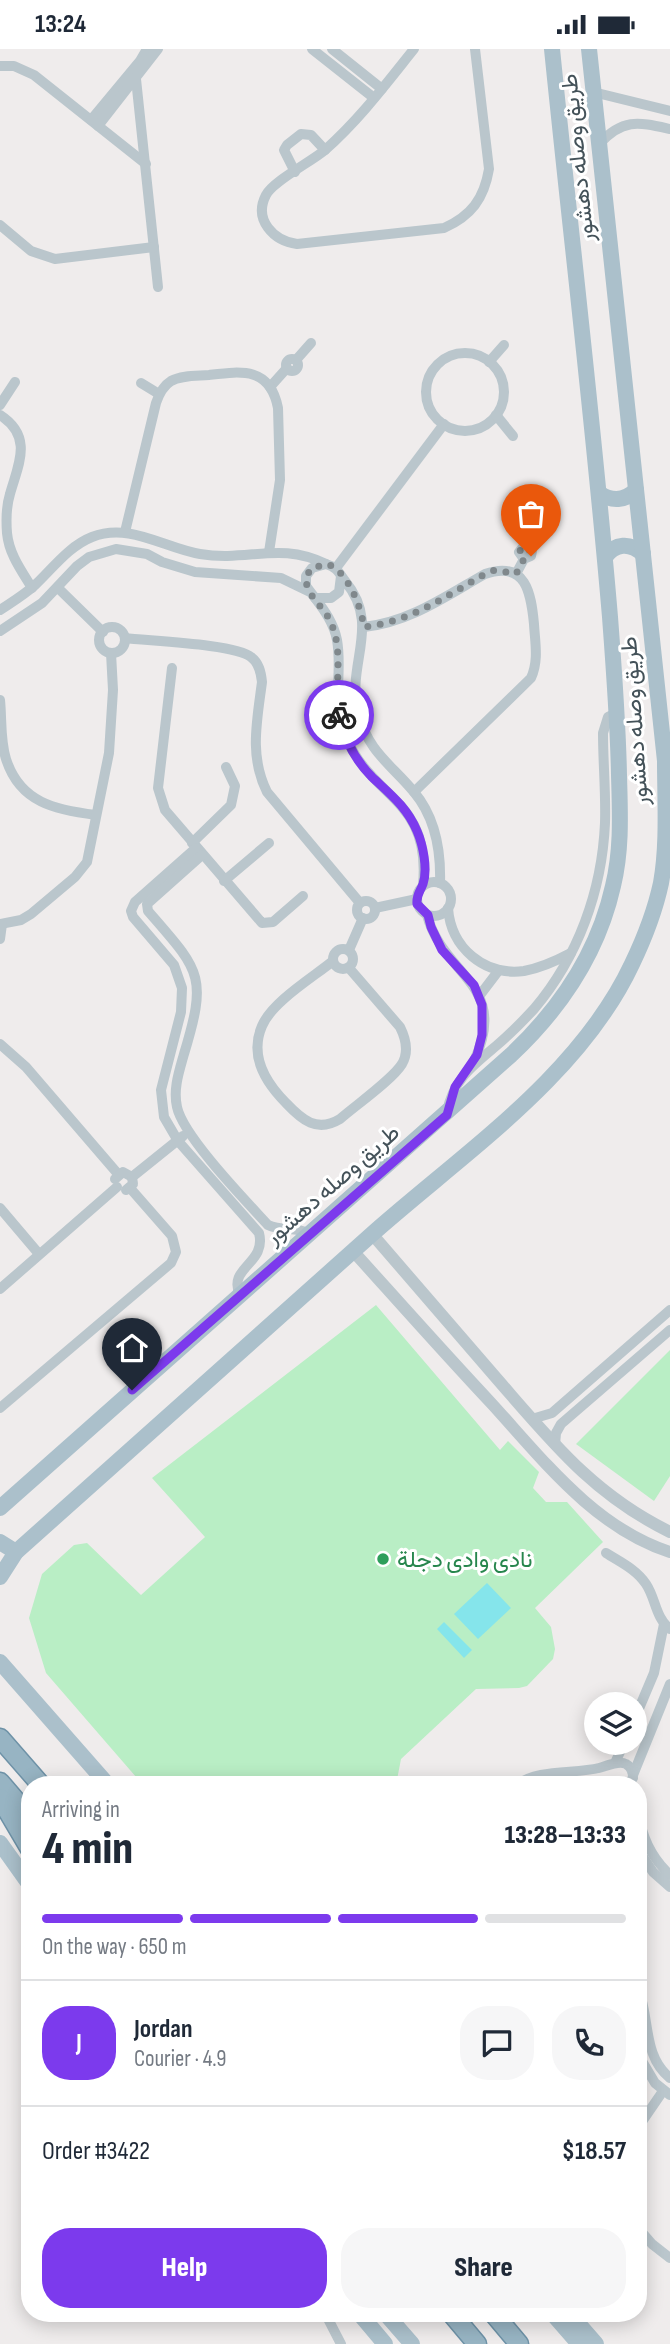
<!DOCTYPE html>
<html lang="en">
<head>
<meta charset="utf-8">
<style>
	:root { --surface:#fff; --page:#f6f6f7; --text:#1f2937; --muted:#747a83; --line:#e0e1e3; --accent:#7c3aed }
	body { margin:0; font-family:"Sofia Sans Condensed",Vazirmatn,sans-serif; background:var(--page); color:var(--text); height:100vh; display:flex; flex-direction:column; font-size:26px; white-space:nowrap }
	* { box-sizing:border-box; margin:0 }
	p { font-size:23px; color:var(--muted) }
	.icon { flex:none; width:38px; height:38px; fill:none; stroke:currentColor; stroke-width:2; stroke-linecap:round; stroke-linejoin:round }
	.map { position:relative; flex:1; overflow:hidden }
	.sheet { position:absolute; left:21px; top:1727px; width:626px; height:546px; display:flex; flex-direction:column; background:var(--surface); border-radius:28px; box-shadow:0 4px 18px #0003 }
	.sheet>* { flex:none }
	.fabs { position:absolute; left:584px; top:1643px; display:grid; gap:14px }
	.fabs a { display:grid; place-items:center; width:63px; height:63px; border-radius:50%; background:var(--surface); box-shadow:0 4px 18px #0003; font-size:35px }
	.pin { position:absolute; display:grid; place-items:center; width:60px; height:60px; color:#fff; margin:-72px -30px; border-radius:50% 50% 50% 0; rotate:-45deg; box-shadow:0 0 7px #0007 }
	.pin .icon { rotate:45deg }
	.courier { position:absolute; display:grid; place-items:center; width:70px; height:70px; margin:-35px; border:5px solid #7c3aed; border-radius:50%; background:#fff; color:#222; box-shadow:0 2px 9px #0007 }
	.headline em { font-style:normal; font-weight:800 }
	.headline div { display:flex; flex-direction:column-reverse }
	.headline { display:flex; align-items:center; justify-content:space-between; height:119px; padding:0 21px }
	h1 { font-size:46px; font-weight:800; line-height:52px }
	.bar { display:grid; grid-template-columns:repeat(4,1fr); gap:10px 7px; align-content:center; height:84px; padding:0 21px }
	.bar i { height:9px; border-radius:5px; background:var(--line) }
	.bar .current { background:var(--accent) }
	.bar p { grid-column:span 4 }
	.line { display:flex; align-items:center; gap:18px; padding:0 21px; border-top:2px solid var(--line) }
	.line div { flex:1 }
	.round { display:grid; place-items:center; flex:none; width:74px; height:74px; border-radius:28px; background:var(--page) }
	.primary-button { display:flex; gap:14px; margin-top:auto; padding:14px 21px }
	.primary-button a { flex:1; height:80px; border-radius:28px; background:var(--accent); color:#fff; font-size:28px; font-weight:800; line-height:80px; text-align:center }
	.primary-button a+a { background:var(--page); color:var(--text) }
	.status { display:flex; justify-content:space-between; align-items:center; height:49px; padding:0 35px; background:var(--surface); direction:ltr }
	.status svg { height:19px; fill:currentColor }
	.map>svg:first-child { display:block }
</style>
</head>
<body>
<div class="status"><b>13:24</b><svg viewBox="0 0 49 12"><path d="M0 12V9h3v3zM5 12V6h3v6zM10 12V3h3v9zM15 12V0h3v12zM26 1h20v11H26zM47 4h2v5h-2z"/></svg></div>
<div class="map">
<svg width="670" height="2295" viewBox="0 0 670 2295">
	<rect width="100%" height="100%" fill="#efecec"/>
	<g fill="#b9eec5">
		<path d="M376,1256l124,145 8,-9 31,31 -6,16 13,14h21l36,40 -68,66 16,19 4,22 -2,10 -26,27 -8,2 -43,1 -75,70 -5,26h-253l-97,-112 -17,-55 13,-44 32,-29 13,-2 54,52 64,-58 -53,-59z"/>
		<path d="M670,1301v126l-16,25 -78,-57z"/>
	</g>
	<g fill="#85e5eb">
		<path d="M487,1534l24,25 -33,31 -24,-25z"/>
		<path d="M444,1573l28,28 -8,8 -27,-29z"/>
	</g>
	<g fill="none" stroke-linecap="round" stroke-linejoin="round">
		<g stroke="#6e92a7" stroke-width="21">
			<g id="trunk">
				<path d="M0,1689l41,47"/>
				<path d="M0,1733l30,35"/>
				<path d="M0,1749l30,51"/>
				<path d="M451,2264l26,31"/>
				<path d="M493,2264l26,31"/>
			</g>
		</g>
		<g stroke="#bac6cc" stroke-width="10">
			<path d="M312,0l62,49"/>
			<path d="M332,0l50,40"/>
			<path d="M414,0c-28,35 -55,71 -89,101 -14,12 -52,31 -59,45 -13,25 8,46 31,49l147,-16c27,-12 40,-29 45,-59l-14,-120"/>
			<path d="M0,17h14l20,9 112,89"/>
			<path d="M136,30l22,208"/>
			<path d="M593,43l77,19"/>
			<path d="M91,71l49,-59 7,-12"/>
			<path d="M98,77l60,-77"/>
			<path d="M599,95c24,-26 39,-22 71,-15"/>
			<path d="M295,123l-11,-22 3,-5 14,-11 10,1 14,15"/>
			<path d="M0,176l31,26 24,8 99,-12"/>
			<circle cx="465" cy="343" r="39"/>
			<circle cx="292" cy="316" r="6"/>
			<path d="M296,311l15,-17"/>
			<path d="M489,313l15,-17"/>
			<path d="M141,334l18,11"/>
			<path d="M270,338l17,-19"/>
			<path d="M0,356l15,-23"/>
			<path d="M0,366c34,22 18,50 10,79 -4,13 -4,26 -3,39 2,21 14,37 25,55"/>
			<path d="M496,366l17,21"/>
			<path d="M125,483l31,-129c3,-9 7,-17 15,-22 11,-6 26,-5 38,-6 33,-4 61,-8 69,33l2,72 -11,72"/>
			<path d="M529,499l8,-15"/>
			<path d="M336,519l108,-144"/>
			<path d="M516,525l8,-15 7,-3 1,-5 -5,-4h-4l-4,5 5,7"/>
			<path d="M341,527l-2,16 -8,6h-16l-9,-12v-10l6,-8 14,-4c11,3 13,9 19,17 38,46 -1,84 14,134 10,38 32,49 55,77 21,25 27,59 26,91"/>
			<path d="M58,539l45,44"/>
			<path d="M315,549c10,13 19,26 22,42 6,34 -6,60 8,95 27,66 86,62 78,150"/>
			<path d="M0,561c12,-8 24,-15 35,-25 18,-17 34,-39 57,-48 37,-15 72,11 108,17 49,8 79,-13 126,10"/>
			<path d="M364,578c46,-5 82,-31 121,-53 41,-14 46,19 49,50 1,19 5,36 -3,54l-117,114"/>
			<circle cx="112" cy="591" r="13"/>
			<path d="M0,582l42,-28 35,-37 12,-9 27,-8 31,5 15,8 33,10 86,6 27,13"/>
			<path d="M125,589c24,3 111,6 126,19 8,6 10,15 11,25 -5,39 -13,74 5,110l93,111"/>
			<path d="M172,619l-14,120 7,22 97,113 11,-1 30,-26"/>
			<path d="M0,651c2,19 0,40 6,59 14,44 50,51 90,56"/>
			<path d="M192,794l39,-38 4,-19 -9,-19"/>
			<path d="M196,799l-61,54 -4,9 2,6 41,48 8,23 -1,24 -20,78 3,27 14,24 81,92c8,31 -32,34 -19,62"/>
			<path d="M202,806l-55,49 1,7c52,60 60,64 36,143 -5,18 -11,35 -7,53 6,29 69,94 91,118 14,7 29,1 41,9"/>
			<path d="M224,832l45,-38"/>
			<circle cx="434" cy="850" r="17"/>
			<circle cx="366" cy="861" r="9"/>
			<path d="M375,859l42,-9"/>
			<path d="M448,859c3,40 36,68 76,63 16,-3 32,-10 47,-18"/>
			<path d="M427,866c16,61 83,69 47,146"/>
			<path d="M0,875l21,-4 10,-6 44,-37 12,-15 22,-109 4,-63 -2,-37"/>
			<path d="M0,890l2,-15"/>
			<circle cx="343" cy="910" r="10"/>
			<path d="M349,901l14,-32"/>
			<path d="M333,912c-21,17 -61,41 -71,65 -13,30 3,56 24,77 16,17 31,30 54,16 16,-14 52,-39 62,-55 7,-12 4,-25 -2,-37l-51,-59"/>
			<path d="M480,946l19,-25"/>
			<path d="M0,995l26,23 92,107"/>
			<path d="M447,1063c6,-32 25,-46 49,-66 13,-11 26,-24 38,-37 44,-52 68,-118 71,-186 1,-30 -2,-60 -2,-90l5,-16 10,-5"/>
			<path d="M115,1130l8,-7 9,5"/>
			<path d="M126,1141l7,-6 -1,-7 51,-41"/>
			<path d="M0,1159l39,46"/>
			<path d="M0,1240l117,-102"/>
			<path d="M0,1359l171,-145 5,-11 -4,-16 -42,-48"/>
			<path d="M532,1370l20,-6 118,-103"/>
			<path d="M555,1396l1,-12 5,-9 109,-94"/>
			<path d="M606,1504c14,9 30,16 40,31 10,15 9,33 24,45"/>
			<path d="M635,1669l19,-45 10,-49"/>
			<path d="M615,1714l9,-20"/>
			<path d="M633,1726l37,-91"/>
			<path d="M517,1736c20,-16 57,-11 82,-17 8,-2 20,-8 27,-4 6,3 7,8 7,14l-6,7"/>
			<path d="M539,1736l71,-2"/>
			<path d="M639,1765c3,25 13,44 31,61"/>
			<path d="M639,1802l14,21 17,15"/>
			<path d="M639,1942c11,30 4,65 31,87"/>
			<path d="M639,2007l16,27 15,12"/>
			<path d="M639,2077l24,-35"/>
			<path d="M639,2180l13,15 18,14"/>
			<path d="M325,2264l16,31"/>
		</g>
		<g stroke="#bac6cc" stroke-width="12">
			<path d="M372,1185c42,49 84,98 126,146 54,62 96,115 172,152"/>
			<path d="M353,1202c46,51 92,103 139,153 51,56 103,124 178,148"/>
		</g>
		<g stroke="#abc0cb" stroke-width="16">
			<path d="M599,444c13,9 26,8 37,-3"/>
			<path d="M605,508c10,-14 25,-15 38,-3"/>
			<path d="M0,1459l511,-453c50,-47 87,-102 102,-169 9,-37 7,-73 6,-111 -1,-53 -5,-105 -9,-158 -16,-190 -39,-379 -58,-568"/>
			<path d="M0,1493l16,10"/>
			<path d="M0,1528l16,-25c118,-106 236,-212 355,-317 91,-81 208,-158 261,-271 12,-25 23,-53 29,-81 7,-39 4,-82 4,-122l-76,-712"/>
			<path d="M0,1613l108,123"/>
			<path d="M0,1794l30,42"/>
			<path d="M359,2264l26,31"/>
			<path d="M385,2264l27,31"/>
			<path d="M552,2264l27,31"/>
			<path d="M569,2264l27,31"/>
		</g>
		<use href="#trunk" stroke="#97b4c3" stroke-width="18"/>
	</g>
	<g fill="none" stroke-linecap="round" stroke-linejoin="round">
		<path stroke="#80888c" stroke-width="7" stroke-dasharray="0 12.6" d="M339,666c-5,-31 5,-63 -8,-92 -7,-19 -37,-35 -19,-55l15,-4c21,7 34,43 37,63 46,-5 82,-31 121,-53l10,-4 21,4 8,-15 -5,-7 4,-5 6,1 2,8"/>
		<path stroke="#7c3aed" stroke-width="9" d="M132,1341l315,-275 8,-28 22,-32 5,-20v-30l-8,-20 -32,-35 -11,-23 -3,-12 -11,-11c-1,-9 3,-12 6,-20 5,-15 0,-39 -6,-53 -10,-24 -27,-37 -45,-54 -17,-17 -28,-39 -33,-62"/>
	</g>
	<circle fill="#2e9e5b" stroke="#fff" stroke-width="2.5" cx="383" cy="1510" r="7"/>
	<g text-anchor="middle" stroke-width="6" stroke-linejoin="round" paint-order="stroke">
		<g font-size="23" fill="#445259" stroke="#fff">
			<text transform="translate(577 109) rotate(-96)" y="8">طريق وصله دهشور</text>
			<text transform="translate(634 672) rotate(-94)" y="8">طريق وصله دهشور</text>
			<text transform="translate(332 1135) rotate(-41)" y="8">طريق وصله دهشور</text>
		</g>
		<g font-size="23" fill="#27864d" stroke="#fff" text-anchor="start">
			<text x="397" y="1518">نادى وادى دجلة</text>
		</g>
	</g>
</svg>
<div class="fabs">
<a><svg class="icon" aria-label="layers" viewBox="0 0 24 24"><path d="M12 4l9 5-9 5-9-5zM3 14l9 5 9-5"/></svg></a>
</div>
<div class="pin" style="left:531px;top:507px;background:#ea580c"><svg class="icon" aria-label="bag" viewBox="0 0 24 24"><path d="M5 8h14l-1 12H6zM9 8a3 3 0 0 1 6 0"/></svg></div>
<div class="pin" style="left:132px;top:1341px;background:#1f2937"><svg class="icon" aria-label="home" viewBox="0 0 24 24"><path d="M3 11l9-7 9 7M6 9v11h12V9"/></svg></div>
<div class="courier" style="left:339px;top:666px"><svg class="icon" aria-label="bike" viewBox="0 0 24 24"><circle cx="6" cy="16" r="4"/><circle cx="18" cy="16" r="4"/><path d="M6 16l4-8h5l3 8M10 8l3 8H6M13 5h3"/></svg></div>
<section class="sheet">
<div class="headline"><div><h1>4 min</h1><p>Arriving in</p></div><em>13:28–13:33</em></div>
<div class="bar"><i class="current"></i><i class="current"></i><i class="current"></i><i></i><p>On the way · 650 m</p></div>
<div class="line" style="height:126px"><b class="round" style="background:var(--accent);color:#fff">J</b><div><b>Jordan</b><p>Courier · 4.9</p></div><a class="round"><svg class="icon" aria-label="chat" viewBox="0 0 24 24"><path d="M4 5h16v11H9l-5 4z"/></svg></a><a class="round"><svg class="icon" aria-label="phone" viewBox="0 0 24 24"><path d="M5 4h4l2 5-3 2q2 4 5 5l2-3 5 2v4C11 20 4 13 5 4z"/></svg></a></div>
<div class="line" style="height:91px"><div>Order #3422</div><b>$18.57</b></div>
<div class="primary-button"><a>Help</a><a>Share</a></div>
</section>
</div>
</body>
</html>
